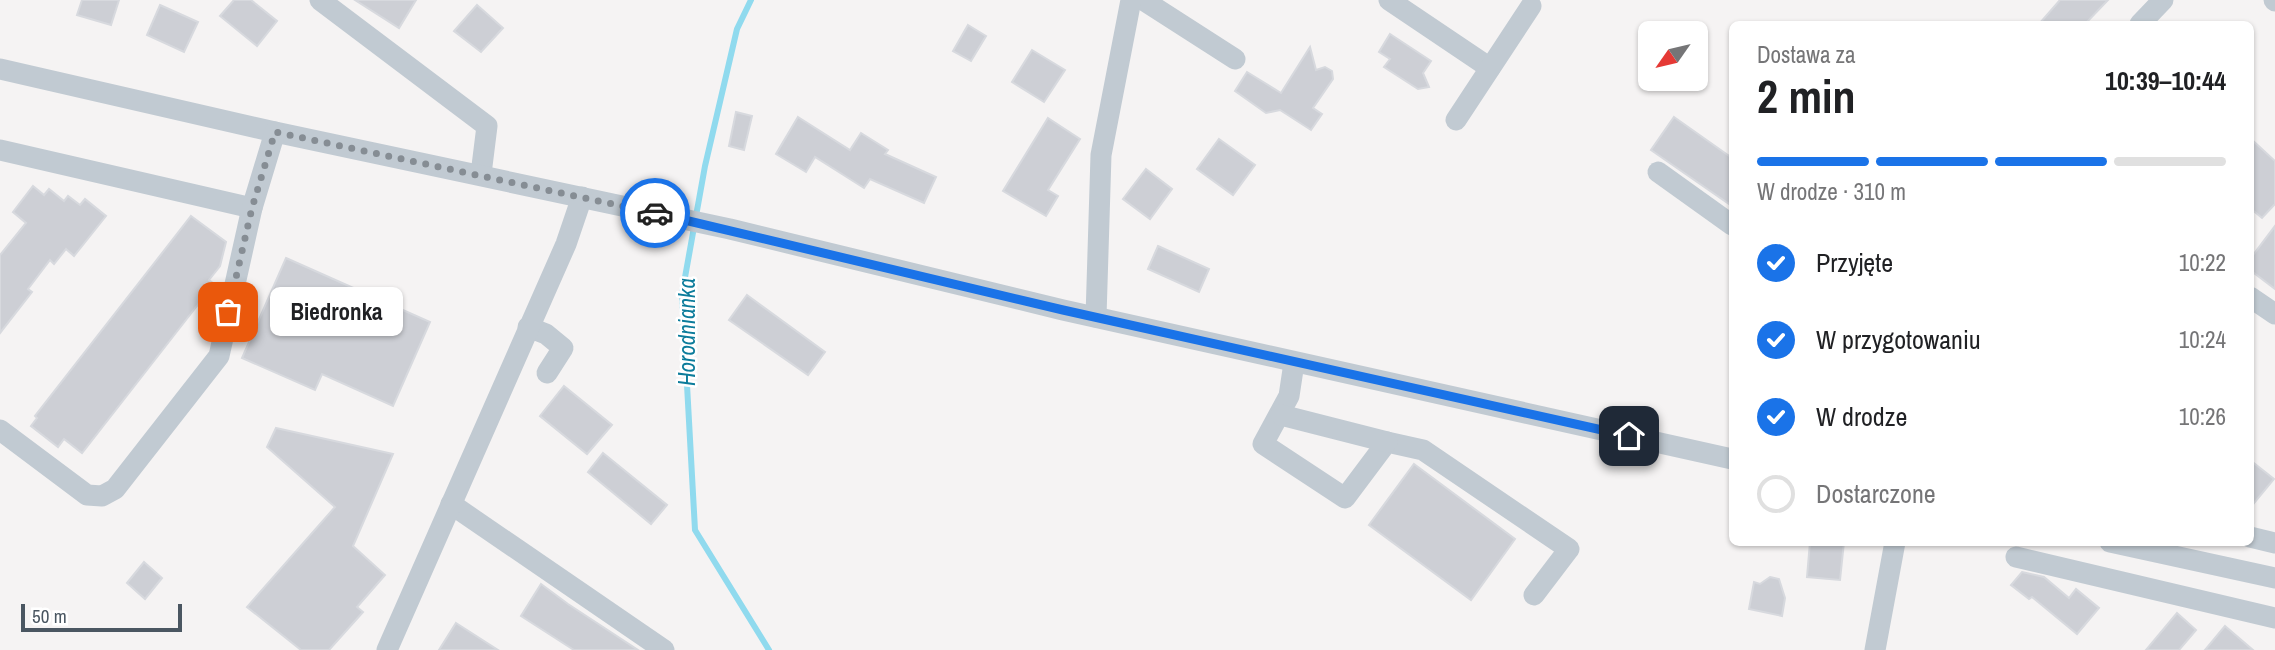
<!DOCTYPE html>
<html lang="pl">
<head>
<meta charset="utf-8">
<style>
	:root { --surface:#fff; --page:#f2f2f2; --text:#202124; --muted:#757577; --line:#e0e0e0; --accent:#1a73e8 }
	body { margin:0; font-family:"Archivo Narrow",sans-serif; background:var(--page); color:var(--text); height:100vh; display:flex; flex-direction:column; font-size:26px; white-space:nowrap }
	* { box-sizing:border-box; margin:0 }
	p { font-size:23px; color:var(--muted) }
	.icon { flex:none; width:38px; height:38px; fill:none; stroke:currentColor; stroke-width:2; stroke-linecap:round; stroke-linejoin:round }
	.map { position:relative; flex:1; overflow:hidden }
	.panel { position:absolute; left:1729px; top:21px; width:525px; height:525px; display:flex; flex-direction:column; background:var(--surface); border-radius:10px; box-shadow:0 2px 5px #0004 }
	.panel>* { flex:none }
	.needle { width:46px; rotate:236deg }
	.controls { position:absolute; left:1638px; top:21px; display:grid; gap:14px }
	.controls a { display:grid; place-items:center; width:70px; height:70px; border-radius:10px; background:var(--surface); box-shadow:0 2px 5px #0004; font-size:35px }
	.scale { position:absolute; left:21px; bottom:18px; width:161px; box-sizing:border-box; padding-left:7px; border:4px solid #4a5661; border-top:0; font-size:19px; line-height:24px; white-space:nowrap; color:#4a5661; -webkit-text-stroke:5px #fff; paint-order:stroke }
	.pin { position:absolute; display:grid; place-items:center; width:60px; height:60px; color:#fff; margin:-30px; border-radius:14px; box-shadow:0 4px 10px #0006 }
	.courier { position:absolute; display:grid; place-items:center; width:70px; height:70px; margin:-35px; border:5px solid #1a73e8; border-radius:50%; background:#fff; color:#222; box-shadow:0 2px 9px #0007 }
	.bubble { position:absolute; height:49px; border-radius:10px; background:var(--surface); box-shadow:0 2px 5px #0004; font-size:23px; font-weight:800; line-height:49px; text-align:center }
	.overview em { font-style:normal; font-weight:800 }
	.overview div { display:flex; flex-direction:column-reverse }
	.overview { display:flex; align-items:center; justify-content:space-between; height:119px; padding:0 28px }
	h1 { font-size:46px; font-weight:800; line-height:52px }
	.bar { display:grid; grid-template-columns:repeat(4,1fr); gap:10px 7px; align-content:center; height:84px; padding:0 28px }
	.bar i { height:9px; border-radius:5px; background:var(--line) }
	.bar .on { background:var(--accent) }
	.bar p { grid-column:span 4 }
	ol { padding:0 28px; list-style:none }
	li { display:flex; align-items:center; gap:21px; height:77px }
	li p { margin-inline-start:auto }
	li .icon { padding:7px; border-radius:50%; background:var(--accent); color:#fff; stroke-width:4 }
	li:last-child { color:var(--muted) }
	li i { width:38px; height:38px; border:4px solid var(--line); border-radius:50% }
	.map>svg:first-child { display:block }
</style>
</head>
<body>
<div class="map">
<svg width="2275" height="650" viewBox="0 0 2275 650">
	<rect width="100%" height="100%" fill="#f5f3f3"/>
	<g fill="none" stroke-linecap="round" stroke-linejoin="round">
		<path stroke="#90daee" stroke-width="6" d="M751,0l-14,29 -32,137 -23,128 13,236 74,120"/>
	</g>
	<g fill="#cdcfd5" stroke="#d7d9de" stroke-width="2">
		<path d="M82,0h37l-8,25 -34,-10z"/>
		<path d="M234,0h17l26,21 -20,25 -37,-30z"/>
		<path d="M355,0h61l-17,28z"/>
		<path d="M2060,0h48l-23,24h-46z"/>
		<path d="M160,5l38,17 -14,30 -37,-17z"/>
		<path d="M477,5l26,23 -22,24 -27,-21z"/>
		<path d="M968,25l18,11 -15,25 -18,-10z"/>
		<path d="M1390,34l41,27 -8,12 6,14 -11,2 -34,-22 6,-8 -11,-7z"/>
		<path d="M1310,47l6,23 9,-3 7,4 1,8 -20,29 9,6 -11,16 -31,-20 -14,3 -31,-22 12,-19 34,21z"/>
		<path d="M1032,50l33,20 -21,32 -32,-20z"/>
		<path d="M736,112l16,4 -8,34 -15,-4z"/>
		<path d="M798,117l52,33 11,-17 27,17 -3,4 51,23 -12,26 -54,-24 -6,9 -49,-31 -9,15 -30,-18z"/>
		<path d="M1674,117l58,41v48l-81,-56z"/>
		<path d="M1048,118l32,21 -32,51 10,6 -12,20 -43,-25z"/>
		<path d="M2250,138l25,23v43l-13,14 -12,-10z"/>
		<path d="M1219,139l36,26 -22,30 -36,-26z"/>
		<path d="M1146,169l26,20 -22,30 -27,-20z"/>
		<path d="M33,186l11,9 5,-6 15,12 4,-5 12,9 5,-6 21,17 -32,40 -8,-7 -12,15 -4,-4 -22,29 4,3 -32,41v-78l26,-32 -13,-11z"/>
		<path d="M191,216l35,26 -6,24 -11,14 5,4 -132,169 -18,-14 -6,8 -27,-21 6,-8 -2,-2z"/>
		<path d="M2275,226v63l-25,-19v-11z"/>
		<path d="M1158,246l51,23 -10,23 -51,-23z"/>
		<path d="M286,258l144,64 -37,84 -71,-32 -7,16 -73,-32z"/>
		<path d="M747,295l78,57 -17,23 -79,-55z"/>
		<path d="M564,386l48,39 -25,29 -47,-38z"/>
		<path d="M276,428l117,26 -40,92 32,29 -28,32 6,5 -34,38h-28l-54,-43 88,-100 -68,-60z"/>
		<path d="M603,453l64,52 -16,19 -63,-52z"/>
		<path d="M2250,460l24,19 -24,29z"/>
		<path d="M1414,464l101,75 -44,61 -102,-75z"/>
		<path d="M1810,542h34l-4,38 -33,-3z"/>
		<path d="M144,562l18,16 -17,21 -18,-16z"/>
		<path d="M2022,572l22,5 25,21 7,-9 23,19 -22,26 -45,-37 -3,2 -18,-14z"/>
		<path d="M1770,577l9,2 6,19 -3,18 -33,-7 5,-27 6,2z"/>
		<path d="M541,584l27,20 70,46h-64l-53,-34z"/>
		<path d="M2177,613l19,17 -17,20h-33z"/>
		<path d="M456,623l42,27h-59z"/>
		<path d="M2225,626l28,24h-48z"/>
	</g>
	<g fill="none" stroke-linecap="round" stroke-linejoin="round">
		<g stroke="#c1cad2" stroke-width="21">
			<path d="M320,0l167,126 -6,48"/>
			<path d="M1143,0l92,59"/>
			<path d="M1389,0l101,68"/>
			<path d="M2274,0l1,1"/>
			<path d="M2140,24l23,-24"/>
			<path d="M0,69l275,63 455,97 333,81 669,149"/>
			<path d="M1456,120l75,-114"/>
			<path d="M0,150l252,58"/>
			<path d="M1658,172l74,53"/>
			<path d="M2250,297l25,17"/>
			<path d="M1096,317l5,-162 30,-155"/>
			<path d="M528,327l18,7 17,14 -16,25"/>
			<path d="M1294,363l-5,33 -26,48 82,54 42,-56 36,8 146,99 -35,46"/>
			<path d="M1281,415l106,27"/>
			<path d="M0,430l87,65 15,1 13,-7 104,-133 33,-148 23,-76"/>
			<path d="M451,504l213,146"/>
			<path d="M2250,537l25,6"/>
			<path d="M2110,542l165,36"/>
			<path d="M2016,557l259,61"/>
			<path d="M387,650l179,-406 16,-47"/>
			<path d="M1875,650l20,-108"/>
		</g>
	</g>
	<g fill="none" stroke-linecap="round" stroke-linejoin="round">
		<path stroke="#868d94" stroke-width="7" stroke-dasharray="0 12.6" d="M228,312l24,-104 23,-76 380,81"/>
		<path stroke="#1a73e8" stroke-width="9" d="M655,213l408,97 566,126"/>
	</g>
	<g text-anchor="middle" stroke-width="5" stroke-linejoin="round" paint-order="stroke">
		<g font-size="23" font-style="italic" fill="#0c7c9b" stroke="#fff">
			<text transform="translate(687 332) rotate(-90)" y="8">Horodnianka</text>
		</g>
	</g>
</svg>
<div class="controls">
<a><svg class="needle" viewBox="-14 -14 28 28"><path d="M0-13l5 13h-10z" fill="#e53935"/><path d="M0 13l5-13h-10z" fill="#757577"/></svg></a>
</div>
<div class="scale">50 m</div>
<div class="pin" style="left:228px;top:312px;background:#ea580c"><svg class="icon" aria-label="bag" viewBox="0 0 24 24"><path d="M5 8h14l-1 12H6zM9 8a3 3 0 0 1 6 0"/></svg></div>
<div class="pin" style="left:1629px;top:436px;background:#1f2937"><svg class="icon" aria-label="home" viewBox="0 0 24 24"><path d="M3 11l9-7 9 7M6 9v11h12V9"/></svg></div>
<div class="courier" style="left:655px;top:213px"><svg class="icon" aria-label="car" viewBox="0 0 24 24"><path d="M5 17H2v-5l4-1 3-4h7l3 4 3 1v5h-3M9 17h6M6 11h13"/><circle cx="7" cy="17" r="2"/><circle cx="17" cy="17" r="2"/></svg></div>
<div class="bubble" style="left:270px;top:287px;width:133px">Biedronka</div>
<section class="panel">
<div class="overview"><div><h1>2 min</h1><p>Dostawa za</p></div><em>10:39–10:44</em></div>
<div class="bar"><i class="on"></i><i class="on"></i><i class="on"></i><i></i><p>W drodze · 310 m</p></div>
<ol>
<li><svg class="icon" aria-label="check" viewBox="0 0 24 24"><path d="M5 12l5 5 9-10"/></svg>Przyjęte<p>10:22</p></li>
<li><svg class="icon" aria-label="check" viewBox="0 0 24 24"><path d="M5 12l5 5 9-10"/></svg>W przygotowaniu<p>10:24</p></li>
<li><svg class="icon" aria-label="check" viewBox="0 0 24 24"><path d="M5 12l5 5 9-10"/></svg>W drodze<p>10:26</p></li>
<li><i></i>Dostarczone</li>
</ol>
</section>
</div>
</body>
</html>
